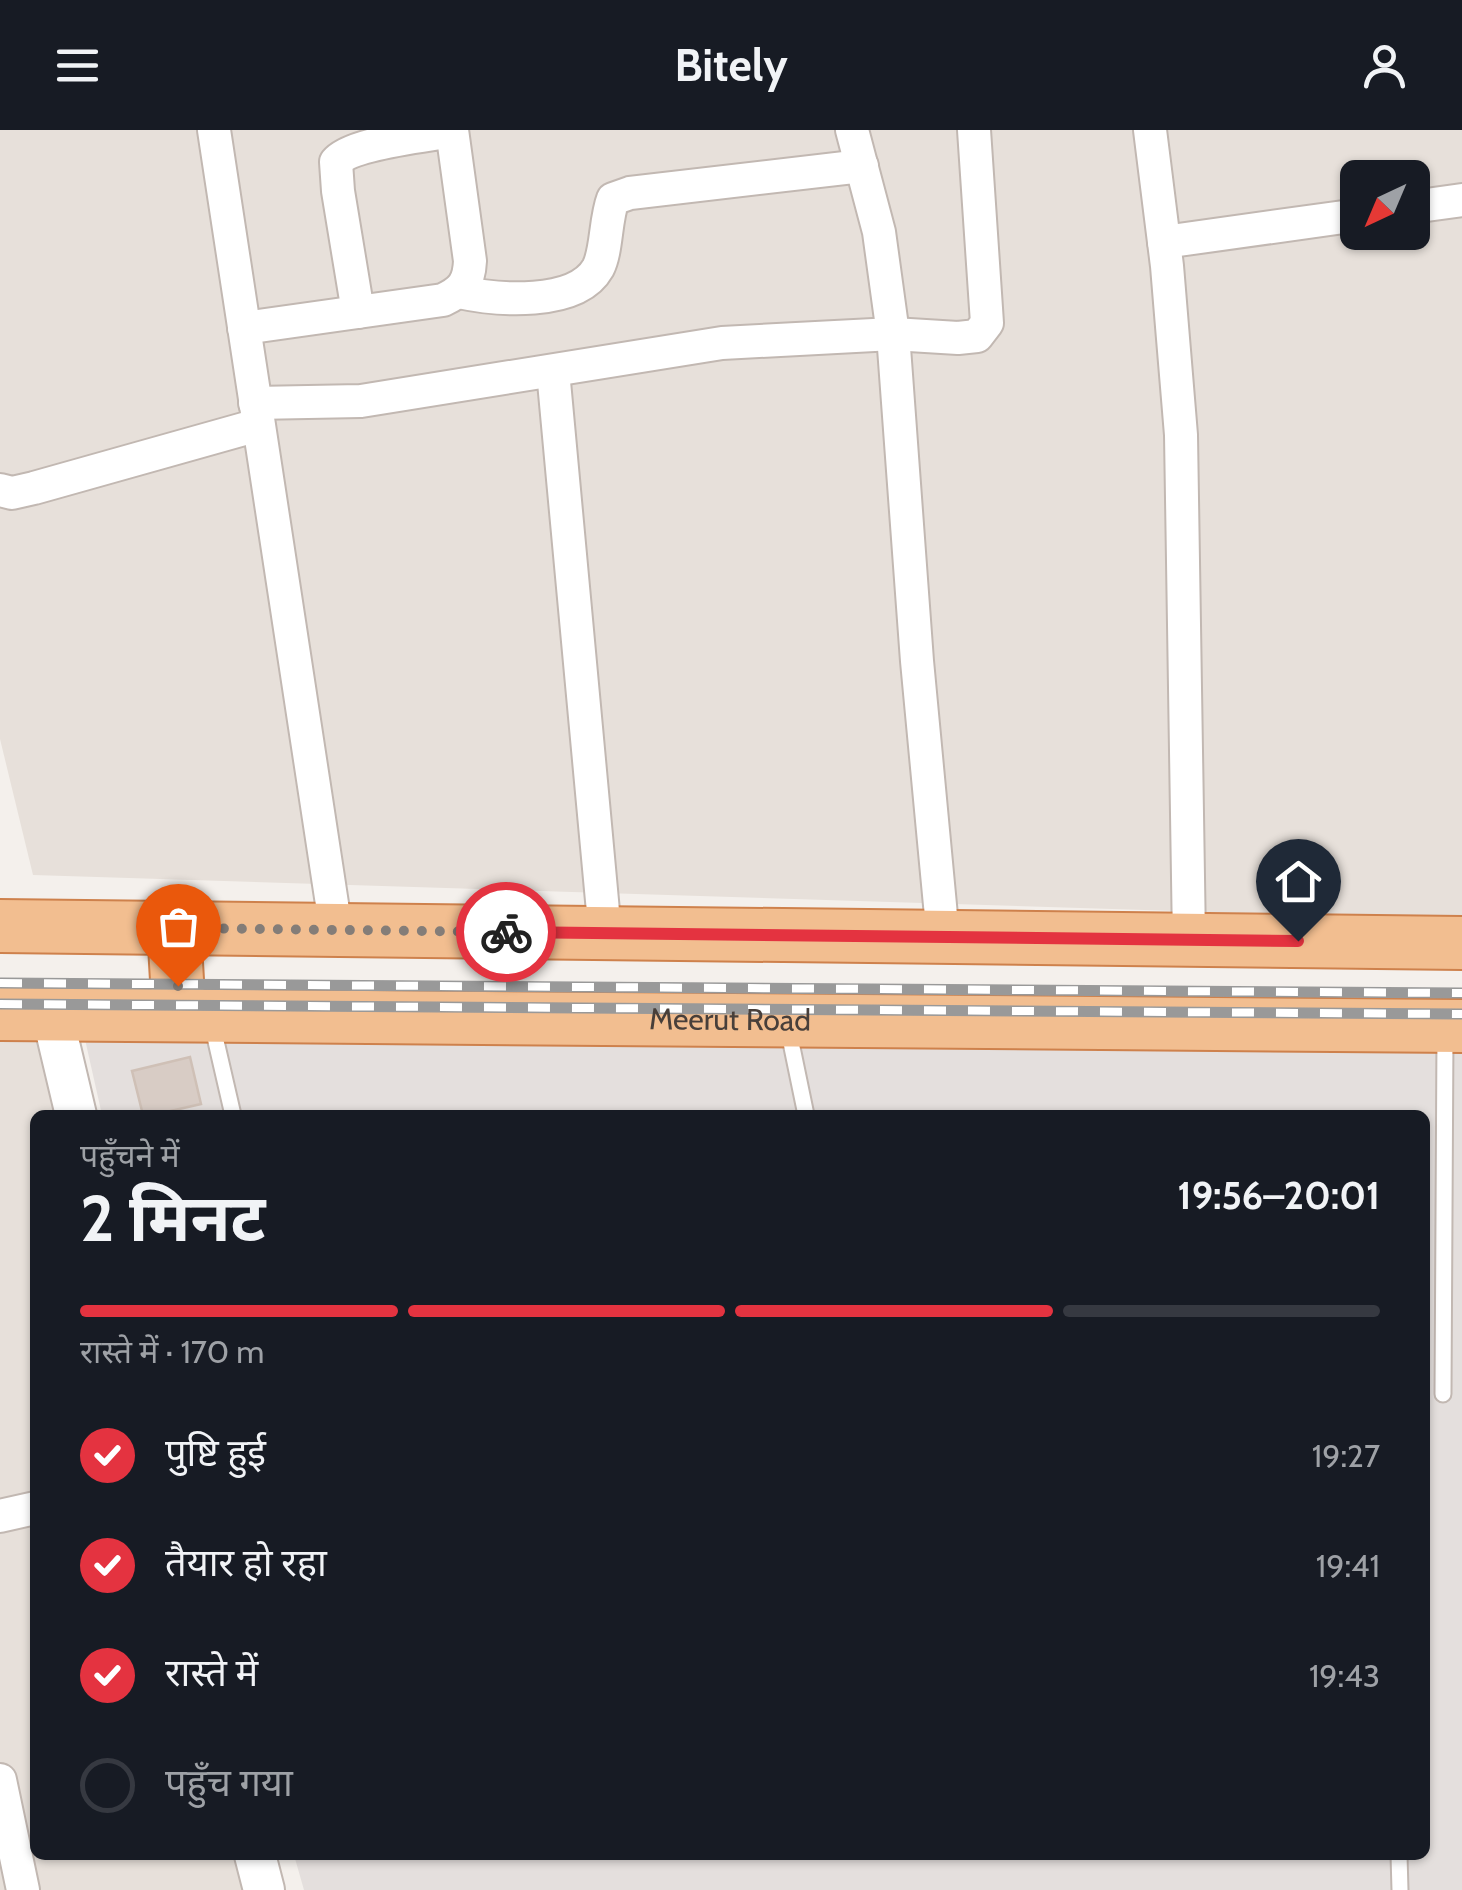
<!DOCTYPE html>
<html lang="hi">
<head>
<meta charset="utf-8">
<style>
	:root { --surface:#171b24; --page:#242831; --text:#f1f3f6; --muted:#9ea1a6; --line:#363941; --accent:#e43340 }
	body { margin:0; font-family:Cabin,"Noto Sans Devanagari",sans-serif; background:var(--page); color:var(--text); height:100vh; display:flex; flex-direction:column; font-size:38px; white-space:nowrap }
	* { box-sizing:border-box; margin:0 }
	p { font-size:32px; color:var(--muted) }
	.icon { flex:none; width:55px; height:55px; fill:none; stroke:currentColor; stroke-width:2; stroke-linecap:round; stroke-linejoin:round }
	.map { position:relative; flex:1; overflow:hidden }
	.drawer { position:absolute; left:30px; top:980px; width:1400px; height:750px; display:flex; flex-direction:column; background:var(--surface); border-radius:15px; box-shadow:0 2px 8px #0004 }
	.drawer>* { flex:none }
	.needle { width:65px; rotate:224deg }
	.controls { position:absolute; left:1340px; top:30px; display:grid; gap:20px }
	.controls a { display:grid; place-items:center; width:90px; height:90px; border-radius:15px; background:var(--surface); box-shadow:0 2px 8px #0004; font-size:50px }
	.pin { position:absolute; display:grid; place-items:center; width:85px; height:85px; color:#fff; margin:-102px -42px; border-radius:50% 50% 50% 0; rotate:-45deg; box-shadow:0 0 10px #0007 }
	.pin .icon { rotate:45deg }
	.courier { position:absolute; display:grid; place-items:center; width:100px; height:100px; margin:-50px; border:8px solid #e43340; border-radius:50%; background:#fff; color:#222; box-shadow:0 2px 12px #0007 }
	.overview em { font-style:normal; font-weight:700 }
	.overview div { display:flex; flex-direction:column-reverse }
	.overview { display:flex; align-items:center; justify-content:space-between; height:170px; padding:0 50px }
	h1 { font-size:65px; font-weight:700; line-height:75px }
	.bar { display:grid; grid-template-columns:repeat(4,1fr); gap:15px 10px; align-content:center; height:120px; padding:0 50px }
	.bar i { height:12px; border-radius:8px; background:var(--line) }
	.bar .active { background:var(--accent) }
	.bar p { grid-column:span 4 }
	ol { padding:0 50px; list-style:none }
	li { display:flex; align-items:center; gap:30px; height:110px }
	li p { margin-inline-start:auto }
	li .icon { padding:10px; border-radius:50%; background:var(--accent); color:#fff; stroke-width:4 }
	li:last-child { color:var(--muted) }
	li i { width:55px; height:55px; border:5px solid var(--line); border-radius:50% }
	header { display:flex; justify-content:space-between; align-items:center; height:130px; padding:0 50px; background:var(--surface); font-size:45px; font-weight:700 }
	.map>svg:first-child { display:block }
</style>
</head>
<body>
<header><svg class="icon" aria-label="menu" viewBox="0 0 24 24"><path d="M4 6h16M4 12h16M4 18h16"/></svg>Bitely<svg class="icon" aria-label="person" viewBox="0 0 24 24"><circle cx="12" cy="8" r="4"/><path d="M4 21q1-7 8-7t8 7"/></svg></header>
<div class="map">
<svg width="1462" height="1760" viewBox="0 0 1462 1760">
	<rect width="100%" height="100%" fill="#f4f0ec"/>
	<g fill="#e7e0da" fill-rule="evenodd">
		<path d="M0,0h1462v790l-1429,-45 -33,-136zM1358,48h54v54h-54z"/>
		<path d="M0,894l36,1 22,90h-23v740h211l10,35h-256z"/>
	</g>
	<path fill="#e4dfdd" d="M82,896l1380,18v846h-1158l-10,-35h1131v-740h-1323z"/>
	<path fill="#d8ccc5" stroke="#cfc0b6" stroke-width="2.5" d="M190,927l11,47 -48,11h-10l-11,-44z"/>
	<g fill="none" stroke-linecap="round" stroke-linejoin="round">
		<g stroke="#c2b8b2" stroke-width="19">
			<g id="service">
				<path d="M212,894l21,91"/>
				<path d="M788,898l18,87"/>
				<path d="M1443,1264l2,-360"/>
				<path d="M1399,1725l1,35"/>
			</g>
		</g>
		<g stroke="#c2b8b2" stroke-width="36">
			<g id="minor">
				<path d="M214,0l122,800"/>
				<path d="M852,0l27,102 14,102 24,327 26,276"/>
				<path d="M1150,0l17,136 14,169 8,505"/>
				<path d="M1412,77l50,-7"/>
				<path d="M1164,112l194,-27"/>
				<path d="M459,162c37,8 117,15 139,-24 9,-17 7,-48 15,-69l17,-6 232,-27"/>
				<path d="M358,182l-20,-121 -2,-29c15,-19 90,-26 116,-31"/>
				<path d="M244,198l199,-28c19,-9 26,-17 27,-39l-18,-131"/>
				<path d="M553,241l52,562"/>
				<path d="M255,273l106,-2 361,-58 171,-9 65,4 19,-2 10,-13 -13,-193"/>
				<path d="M0,360l12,3 22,-5 224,-63"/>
				<path d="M0,1386l35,-8"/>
				<path d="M0,1650l23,110"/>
			</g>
		</g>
		<g stroke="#c2b8b2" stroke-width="44">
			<g id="tertiary">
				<path d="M52,884l24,101"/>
				<path d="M255,1725l9,35"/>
			</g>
		</g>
		<g stroke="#ce814c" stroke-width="56">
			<g id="trunk">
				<path d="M0,796l1462,17"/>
				<path d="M174,798l5,87"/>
				<path id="s1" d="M0,884l1462,12"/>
			</g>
		</g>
		<use href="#service" stroke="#fff" stroke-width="15"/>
		<use href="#minor" stroke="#fff" stroke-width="32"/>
		<use href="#tertiary" stroke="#fff" stroke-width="40"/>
		<use href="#trunk" stroke="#f2be90" stroke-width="52"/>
		<g stroke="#999" stroke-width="11">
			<g id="rail">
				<path d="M0,853l1462,10"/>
				<path d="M0,874l1462,10"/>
			</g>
		</g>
		<use href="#rail" stroke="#fff" stroke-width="8" stroke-dasharray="22" stroke-linecap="butt"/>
	</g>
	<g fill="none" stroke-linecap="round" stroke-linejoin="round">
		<path stroke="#847d78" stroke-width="10" stroke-dasharray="0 18" d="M178,856l-4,-58 332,4"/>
		<path stroke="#e43340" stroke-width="12" d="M506,802l792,9"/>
	</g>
	<g text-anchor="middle" stroke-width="8" stroke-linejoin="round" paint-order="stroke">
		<g font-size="30" fill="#483f3a" stroke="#fff">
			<text dy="10" stroke="none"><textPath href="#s1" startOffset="730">Meerut Road</textPath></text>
		</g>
	</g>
</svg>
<div class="controls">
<a><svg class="needle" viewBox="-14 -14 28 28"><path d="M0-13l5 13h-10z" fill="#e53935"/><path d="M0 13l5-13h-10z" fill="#9ea1a6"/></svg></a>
</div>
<div class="pin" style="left:178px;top:856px;background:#ea580c"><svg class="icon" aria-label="bag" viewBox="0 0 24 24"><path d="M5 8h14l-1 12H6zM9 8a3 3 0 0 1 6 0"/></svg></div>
<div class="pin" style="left:1298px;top:811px;background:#1f2937"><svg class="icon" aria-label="home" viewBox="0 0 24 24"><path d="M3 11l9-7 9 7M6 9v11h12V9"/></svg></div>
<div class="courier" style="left:506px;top:802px"><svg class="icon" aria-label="bike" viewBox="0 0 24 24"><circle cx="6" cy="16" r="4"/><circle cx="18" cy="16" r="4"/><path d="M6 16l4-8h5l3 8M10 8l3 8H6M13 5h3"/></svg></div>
<section class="drawer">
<div class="overview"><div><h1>2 मिनट</h1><p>पहुँचने में</p></div><em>19:56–20:01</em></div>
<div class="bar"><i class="active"></i><i class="active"></i><i class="active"></i><i></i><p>रास्ते में · 170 m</p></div>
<ol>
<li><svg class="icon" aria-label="check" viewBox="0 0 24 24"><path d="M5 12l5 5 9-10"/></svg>पुष्टि हुई<p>19:27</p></li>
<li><svg class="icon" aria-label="check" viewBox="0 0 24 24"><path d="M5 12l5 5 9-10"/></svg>तैयार हो रहा<p>19:41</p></li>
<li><svg class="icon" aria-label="check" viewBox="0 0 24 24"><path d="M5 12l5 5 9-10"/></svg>रास्ते में<p>19:43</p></li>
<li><i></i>पहुँच गया</li>
</ol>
</section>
</div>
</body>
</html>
